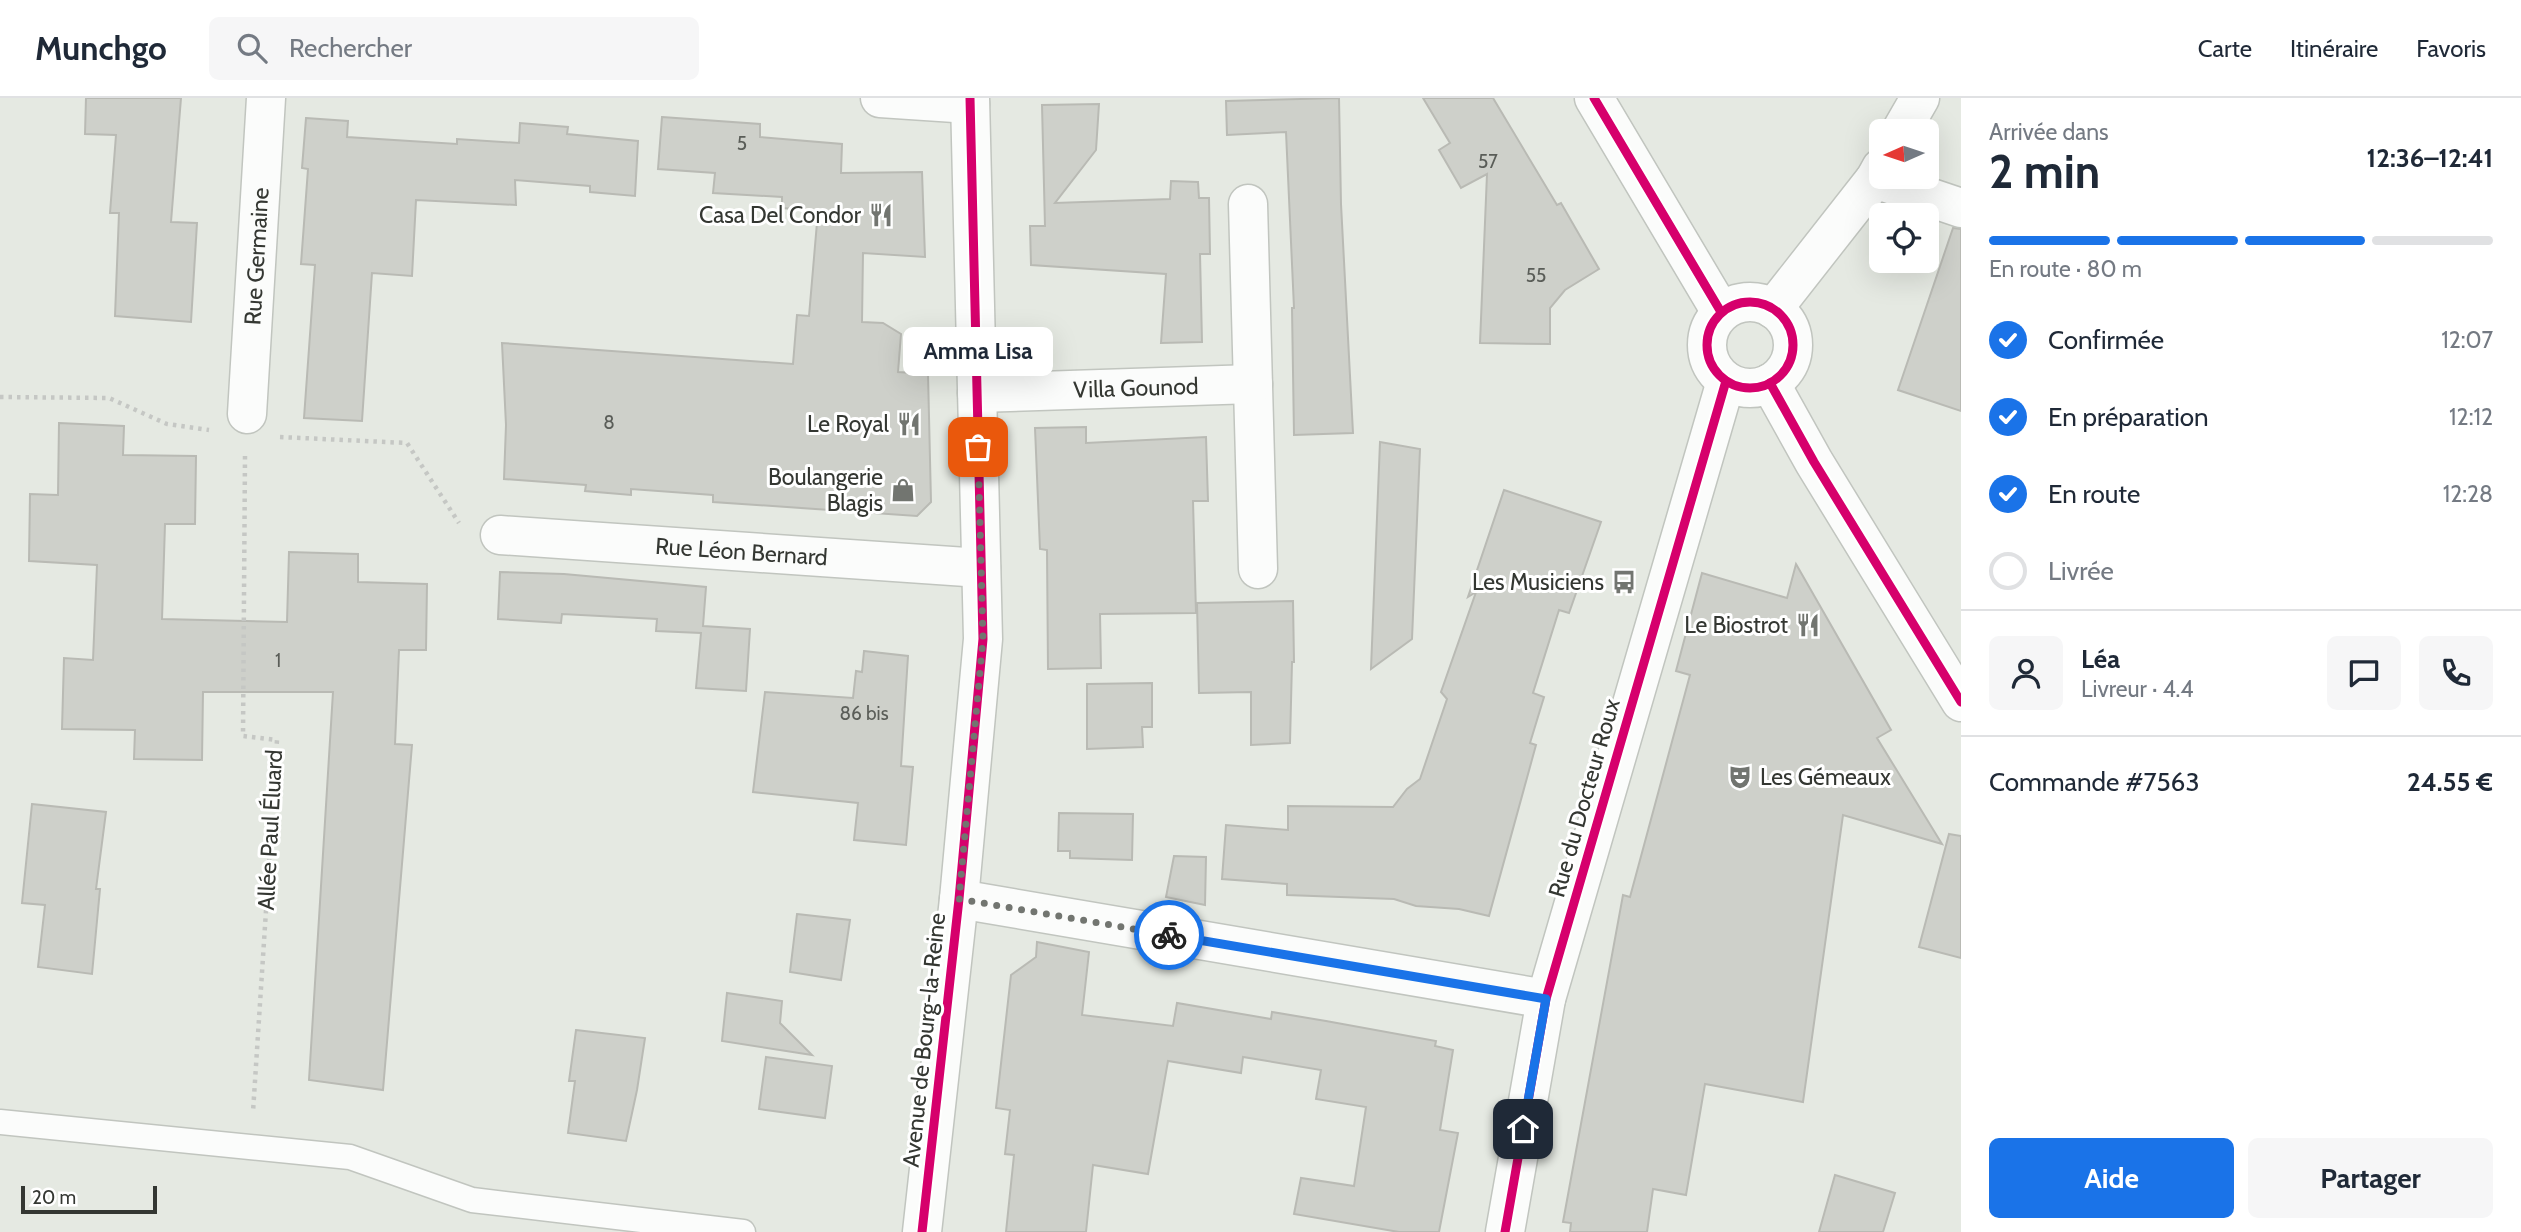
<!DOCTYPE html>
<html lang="fr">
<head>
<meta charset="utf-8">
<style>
	:root { --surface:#fff; --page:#f6f6f7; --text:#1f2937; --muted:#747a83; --line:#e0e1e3; --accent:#1a73e8 }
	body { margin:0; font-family:Cabin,sans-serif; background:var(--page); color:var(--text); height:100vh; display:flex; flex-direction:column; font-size:26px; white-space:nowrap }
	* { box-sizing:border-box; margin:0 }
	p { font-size:23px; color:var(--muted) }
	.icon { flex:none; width:38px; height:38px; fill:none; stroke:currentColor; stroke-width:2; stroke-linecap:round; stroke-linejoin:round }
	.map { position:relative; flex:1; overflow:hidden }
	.panel { display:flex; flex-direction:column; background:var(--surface); width:560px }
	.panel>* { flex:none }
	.needle { width:46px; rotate:267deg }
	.buttons { position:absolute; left:1869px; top:21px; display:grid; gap:14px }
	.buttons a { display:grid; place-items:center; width:70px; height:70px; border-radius:10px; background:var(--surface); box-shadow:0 7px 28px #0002; font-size:35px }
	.scale { position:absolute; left:21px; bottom:18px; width:136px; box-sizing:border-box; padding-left:7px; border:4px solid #343732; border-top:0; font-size:19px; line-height:24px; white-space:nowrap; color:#343732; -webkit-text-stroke:5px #fff; paint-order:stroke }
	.pin { position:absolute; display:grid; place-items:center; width:60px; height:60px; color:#fff; margin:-30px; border-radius:14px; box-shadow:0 4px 10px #0006 }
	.courier { position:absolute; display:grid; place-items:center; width:70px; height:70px; margin:-35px; border:5px solid #1a73e8; border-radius:50%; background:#fff; color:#222; box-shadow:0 2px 9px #0007 }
	.bubble { position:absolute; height:49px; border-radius:10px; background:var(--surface); box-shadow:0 7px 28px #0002; font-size:23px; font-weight:800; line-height:49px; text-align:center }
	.summary em { font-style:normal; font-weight:800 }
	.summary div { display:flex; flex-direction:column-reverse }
	.summary { display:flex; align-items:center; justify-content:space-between; height:119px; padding:0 28px }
	h1 { font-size:46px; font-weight:800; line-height:52px }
	.bar { display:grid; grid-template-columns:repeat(4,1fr); gap:10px 7px; align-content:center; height:84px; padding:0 28px }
	.bar i { height:9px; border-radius:5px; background:var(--line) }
	.bar .current { background:var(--accent) }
	.bar p { grid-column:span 4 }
	.line { display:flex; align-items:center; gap:18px; padding:0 28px; border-top:2px solid var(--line) }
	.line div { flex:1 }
	.round { display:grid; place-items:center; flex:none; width:74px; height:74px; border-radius:10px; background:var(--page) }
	ol { padding:0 28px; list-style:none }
	li { display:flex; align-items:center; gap:21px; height:77px }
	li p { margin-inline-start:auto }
	li .icon { padding:7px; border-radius:50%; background:var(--accent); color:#fff; stroke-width:4 }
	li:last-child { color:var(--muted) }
	li i { width:38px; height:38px; border:4px solid var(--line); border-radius:50% }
	.button { display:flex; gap:14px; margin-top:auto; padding:14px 28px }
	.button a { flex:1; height:80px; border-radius:10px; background:var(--accent); color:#fff; font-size:28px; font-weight:800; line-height:80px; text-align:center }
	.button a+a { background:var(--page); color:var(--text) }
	header { display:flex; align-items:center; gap:42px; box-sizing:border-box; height:98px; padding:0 35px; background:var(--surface); border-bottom:2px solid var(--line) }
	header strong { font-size:33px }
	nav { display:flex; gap:38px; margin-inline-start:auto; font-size:24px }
	.search { width:490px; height:63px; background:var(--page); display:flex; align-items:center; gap:18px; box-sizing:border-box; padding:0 24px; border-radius:10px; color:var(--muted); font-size:26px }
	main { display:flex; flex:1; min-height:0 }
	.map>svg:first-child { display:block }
</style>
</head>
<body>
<header>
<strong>Munchgo</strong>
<div class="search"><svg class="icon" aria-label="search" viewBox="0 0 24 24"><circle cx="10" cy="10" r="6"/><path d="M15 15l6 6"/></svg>Rechercher</div>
<nav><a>Carte</a><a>Itinéraire</a><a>Favoris</a></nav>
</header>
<main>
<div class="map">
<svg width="1961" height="1134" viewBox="0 0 1961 1134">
	<rect width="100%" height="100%" fill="#e5e9e2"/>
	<g fill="#ced0ca" stroke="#b9bab4" stroke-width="2">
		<path d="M86,0h95l-10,124 26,1 -6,99 -76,-6 4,-103h-9l6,-78 -31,-1z"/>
		<path d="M1339,0l2,106 12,229 -59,2 -2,-127h2l-8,-176 -59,3 -1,-34z"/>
		<path d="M1423,0h70l64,107 4,-2 38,66 -34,21 -15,18v36l-70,-1 7,-169 -26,14 -22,-38 11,-7z"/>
		<path d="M1099,6l-3,46 -41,53 115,-4 1,-18 27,1 1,16h10l1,56h-10l2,88 -41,1 5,-69 -135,-9 -1,-39h15l-3,-121z"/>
		<path d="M662,19l98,7v13l82,7 -1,29 81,-1 3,85 -62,-4 -1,69 21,1 18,11 -3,38 30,2 3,128 -14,14 -204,-14v-7l-82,-6v6l-46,-4 1,-6 -82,-6 2,-54 -4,-82 291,21 4,-49 12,1 9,-105 -36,-3v-11l-69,-4 2,-20 -57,-4z"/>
		<path d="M306,20l42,3 -1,16 110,7v-5l62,4 1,-20 48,4 -1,7 71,7 -3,55 -45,-4v-6l-75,-6 1,25 -100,-5 -4,76 -40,-3 -10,148 -58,-3 11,-153 -14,-1 7,-95 -6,-1z"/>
		<path d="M1953,130l8,1v182l-63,-21z"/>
		<path d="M59,325l65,3 -1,29 73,1 -1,68h-30l-3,95 125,3 2,-70 69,2v28l69,2 -1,66h-27l-4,94 17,1 -29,345 -74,-10 24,-388h-130l-1,68 -68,-1 1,-29 -73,-1 2,-71 29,2 4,-95 -68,-4 1,-67 28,1z"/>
		<path d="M1086,329v16l120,-6 2,64h-15l3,112 -96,1 1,54 -53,1 -1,-119 -7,-1 -5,-121z"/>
		<path d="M1380,344l40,7 -8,190 -41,30z"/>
		<path d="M1504,392l97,32 -32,91 -10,-3 -26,83 11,4 -14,46 6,2 -47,171 -30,-7 -43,-3 -22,-7 -107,-4v-11l-65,-5 4,-54 62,5v-24l105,1 14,-18 13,-10 27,-80 -6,-7 35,-100 -8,5z"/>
		<path d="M1796,466l95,166 -14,8 65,106 -99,-29 -40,287 -98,-18 -19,111 -33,-6 -6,43h-77l1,-9 -8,-1 60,-327 7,2 60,-222 -14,-4 26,-98 85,25z"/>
		<path d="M500,474l64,2 142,13 -3,39 47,3 -4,62 -50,-3 5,-55 -45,-2 1,-12 -95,-5 -1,9 -63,-4z"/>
		<path d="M1293,503l1,61h-2l-2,81 -39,2v-53l-52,1 -2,-90z"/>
		<path d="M864,553l44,5 -7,110 12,1 -7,78 -52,-5 4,-37 -105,-11 12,-100 88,6 3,-27 6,1z"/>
		<path d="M1152,585v44h-10l1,20 -56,2v-65z"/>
		<path d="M32,706l74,8 -10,77h4l-8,85 -54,-7 7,-62 -23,-2z"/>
		<path d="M1059,715l74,1 -1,46 -62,-2v-7h-12z"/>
		<path d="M1949,736l12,2v122l-42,-11z"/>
		<path d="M1174,758l32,1 -1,48 -39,-8z"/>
		<path d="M797,816l53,6 -9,60 -51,-8z"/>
		<path d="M1037,844l52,10 -7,63 91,11 4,-23 94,16 1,-7 54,9 110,20 -1,5 18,4 -13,80 18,3 -19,99h-40l-105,-18 7,-36 53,8 12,-79 -50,-8 5,-29 -78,-13 -2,16 -73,-12 -20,113 -55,-9 -7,67h-80l8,-77 -9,-1 5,-44 -14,-2 15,-133 25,-18z"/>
		<path d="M727,895l55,8 -2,22 32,32 -90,-14z"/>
		<path d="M576,932l69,8 -8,52 -11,51 -58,-8 7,-52h-6z"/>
		<path d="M766,959l66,9 -7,52 -66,-9z"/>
		<path d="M1835,1077l60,18 -12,39h-64z"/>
	</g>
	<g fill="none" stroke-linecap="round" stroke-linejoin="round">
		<g stroke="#c1c5bf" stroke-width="27">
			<path id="service" d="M0,1024l350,35 122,43 271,32"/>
		</g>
		<g stroke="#c1c5bf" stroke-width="41">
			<g id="minor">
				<path d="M880,0l90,6"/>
				<path d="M1875,81l86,29"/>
				<path d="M1248,106l10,365"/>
				<path id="s1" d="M977,295l276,-9"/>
				<path id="s2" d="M247,316l19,-316"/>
				<path id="s3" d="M500,437l481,33"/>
				<path d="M959,801l587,100"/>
				<path d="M1505,1134l41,-233 180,-618"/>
			</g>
		</g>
		<g stroke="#c1c5bf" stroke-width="41">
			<g id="tertiary">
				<path d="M1594,0l127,214"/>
				<path d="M1901,33l19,-33"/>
				<circle cx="1750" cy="247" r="43"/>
				<path d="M1773,211l102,-130 6,-11"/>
				<path d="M1770,285l44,79 147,240"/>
			</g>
		</g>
		<g stroke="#c1c5bf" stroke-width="41">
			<path id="secondary" d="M922,1134l37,-333 24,-260 -13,-541"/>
		</g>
		<g stroke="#c5c7c4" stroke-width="4.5" stroke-dasharray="3.5 5" stroke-linecap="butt">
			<path d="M0,299l109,1 58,26 42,6"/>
			<path d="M280,339l127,6 52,80"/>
			<path d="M245,358l-2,280 34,4 -24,372"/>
		</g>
		<use href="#service" stroke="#fbfcfb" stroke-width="24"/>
		<use href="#minor" stroke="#fbfcfb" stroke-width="38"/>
		<use href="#tertiary" stroke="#fbfcfb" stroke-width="38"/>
		<use href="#secondary" stroke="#fbfcfb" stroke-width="38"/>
		<g stroke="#fff" stroke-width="13">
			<g id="cycleway">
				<path d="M1594,0l127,214"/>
				<circle cx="1750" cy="247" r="43"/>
				<path d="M1770,285l44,79 147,240"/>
				<path d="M922,1134l37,-333 24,-260 -13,-541"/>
				<path d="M1505,1134l41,-233 180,-618"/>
			</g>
		</g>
		<use href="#cycleway" stroke="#d6006c" stroke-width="9"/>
	</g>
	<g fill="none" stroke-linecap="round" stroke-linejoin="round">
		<path stroke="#727570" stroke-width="7" stroke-dasharray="0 12.6" d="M978,349l5,192 -24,260 210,36"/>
		<path stroke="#1a73e8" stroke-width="9" d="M1169,837l377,64 -23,130"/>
	</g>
	<defs>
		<g id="restaurant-bare" transform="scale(1.89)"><path d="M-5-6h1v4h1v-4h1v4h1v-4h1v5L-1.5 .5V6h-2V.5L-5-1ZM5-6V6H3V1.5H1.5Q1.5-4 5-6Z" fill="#727570" stroke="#fff" stroke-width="2.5" paint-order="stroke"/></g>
		<g id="shop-bare" transform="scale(1.89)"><path d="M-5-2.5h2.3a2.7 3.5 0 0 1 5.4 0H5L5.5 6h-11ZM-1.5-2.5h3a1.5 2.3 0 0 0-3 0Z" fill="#727570" stroke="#fff" stroke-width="2.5" paint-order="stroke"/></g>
		<g id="bus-bare" transform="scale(1.89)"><path d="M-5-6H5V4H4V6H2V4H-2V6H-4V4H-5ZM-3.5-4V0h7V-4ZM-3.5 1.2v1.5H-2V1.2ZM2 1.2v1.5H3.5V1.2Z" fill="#727570" stroke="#fff" stroke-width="2.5" paint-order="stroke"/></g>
		<g id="theatre-bare" transform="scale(1.89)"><path d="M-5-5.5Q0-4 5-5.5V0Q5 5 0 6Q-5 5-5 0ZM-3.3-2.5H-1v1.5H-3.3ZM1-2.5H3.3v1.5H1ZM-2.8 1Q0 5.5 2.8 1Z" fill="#727570" stroke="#fff" stroke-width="2.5" paint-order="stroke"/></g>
	</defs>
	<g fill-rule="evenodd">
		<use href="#restaurant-bare" x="881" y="117"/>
		<use href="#restaurant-bare" x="909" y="326"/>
		<use href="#shop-bare" x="903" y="392"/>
		<use href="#bus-bare" x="1624" y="484"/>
		<use href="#restaurant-bare" x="1808" y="527"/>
		<use href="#theatre-bare" x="1740" y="679"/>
	</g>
	<g text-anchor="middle" stroke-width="6" stroke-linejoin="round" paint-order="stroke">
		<g font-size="19" fill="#5a5d58">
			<text x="742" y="52">5</text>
			<text x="1488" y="70">57</text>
			<text x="1536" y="184">55</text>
			<text x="609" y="331">8</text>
			<text x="278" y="569">1</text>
			<text x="864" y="622">86 bis</text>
		</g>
		<g font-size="23" fill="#343732" stroke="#fff" text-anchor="end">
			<text x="861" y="125">Casa Del Condor</text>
			<text x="889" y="334">Le Royal</text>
			<text x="883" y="387">Boulangerie<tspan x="883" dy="26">Blagis</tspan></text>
			<text x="1604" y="492">Les Musiciens</text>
			<text x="1788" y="535">Le Biostrot</text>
			<text x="1760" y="687" text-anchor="start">Les Gémeaux</text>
		</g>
		<g font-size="23" fill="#343732" stroke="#fff">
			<text dy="8" stroke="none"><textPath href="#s2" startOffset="158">Rue Germaine</textPath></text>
			<text dy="8" stroke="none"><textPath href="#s1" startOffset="159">Villa Gounod</textPath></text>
			<text dy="8" stroke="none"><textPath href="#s3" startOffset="242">Rue Léon Bernard</textPath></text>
			<text transform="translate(1584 700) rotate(-74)" y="8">Rue du Docteur Roux</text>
			<text transform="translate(270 732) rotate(-87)" y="8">Allée Paul Éluard</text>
			<text transform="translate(924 942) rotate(-84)" y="8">Avenue de Bourg-la-Reine</text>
		</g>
	</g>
</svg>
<div class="buttons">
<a><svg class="needle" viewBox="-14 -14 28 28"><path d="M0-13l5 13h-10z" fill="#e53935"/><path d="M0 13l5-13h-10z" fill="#747a83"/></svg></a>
<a><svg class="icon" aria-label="locate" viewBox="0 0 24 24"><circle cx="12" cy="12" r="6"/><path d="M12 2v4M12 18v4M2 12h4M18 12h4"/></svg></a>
</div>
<div class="scale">20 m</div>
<div class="pin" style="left:978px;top:349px;background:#ea580c"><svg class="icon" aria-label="bag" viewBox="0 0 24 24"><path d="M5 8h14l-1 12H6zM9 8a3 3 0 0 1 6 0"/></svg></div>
<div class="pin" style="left:1523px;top:1031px;background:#1f2937"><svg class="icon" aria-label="home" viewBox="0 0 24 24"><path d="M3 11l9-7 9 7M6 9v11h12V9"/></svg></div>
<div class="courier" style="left:1169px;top:837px"><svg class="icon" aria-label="bike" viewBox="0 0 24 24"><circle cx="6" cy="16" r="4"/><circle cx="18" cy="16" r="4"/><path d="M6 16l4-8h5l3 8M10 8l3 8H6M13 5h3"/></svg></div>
<div class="bubble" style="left:903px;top:229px;width:150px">Amma Lisa</div>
</div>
<section class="panel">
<div class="summary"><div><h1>2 min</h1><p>Arrivée dans</p></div><em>12:36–12:41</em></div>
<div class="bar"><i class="current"></i><i class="current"></i><i class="current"></i><i></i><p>En route · 80 m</p></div>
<ol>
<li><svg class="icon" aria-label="check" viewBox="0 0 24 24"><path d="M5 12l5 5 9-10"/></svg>Confirmée<p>12:07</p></li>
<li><svg class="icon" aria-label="check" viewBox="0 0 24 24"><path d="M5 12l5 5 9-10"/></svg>En préparation<p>12:12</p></li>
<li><svg class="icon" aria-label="check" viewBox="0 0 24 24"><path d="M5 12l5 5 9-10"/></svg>En route<p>12:28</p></li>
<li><i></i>Livrée</li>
</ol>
<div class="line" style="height:126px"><a class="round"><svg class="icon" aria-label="person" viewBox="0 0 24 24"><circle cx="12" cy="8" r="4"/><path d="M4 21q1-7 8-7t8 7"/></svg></a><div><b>Léa</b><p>Livreur · 4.4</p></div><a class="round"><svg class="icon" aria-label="chat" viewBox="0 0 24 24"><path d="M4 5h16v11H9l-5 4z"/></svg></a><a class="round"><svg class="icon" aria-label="phone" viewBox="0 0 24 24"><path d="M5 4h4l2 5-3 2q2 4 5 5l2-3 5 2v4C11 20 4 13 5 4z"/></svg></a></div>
<div class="line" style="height:91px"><div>Commande #7563</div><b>24.55 €</b></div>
<div class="button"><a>Aide</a><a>Partager</a></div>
</section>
</main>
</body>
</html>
